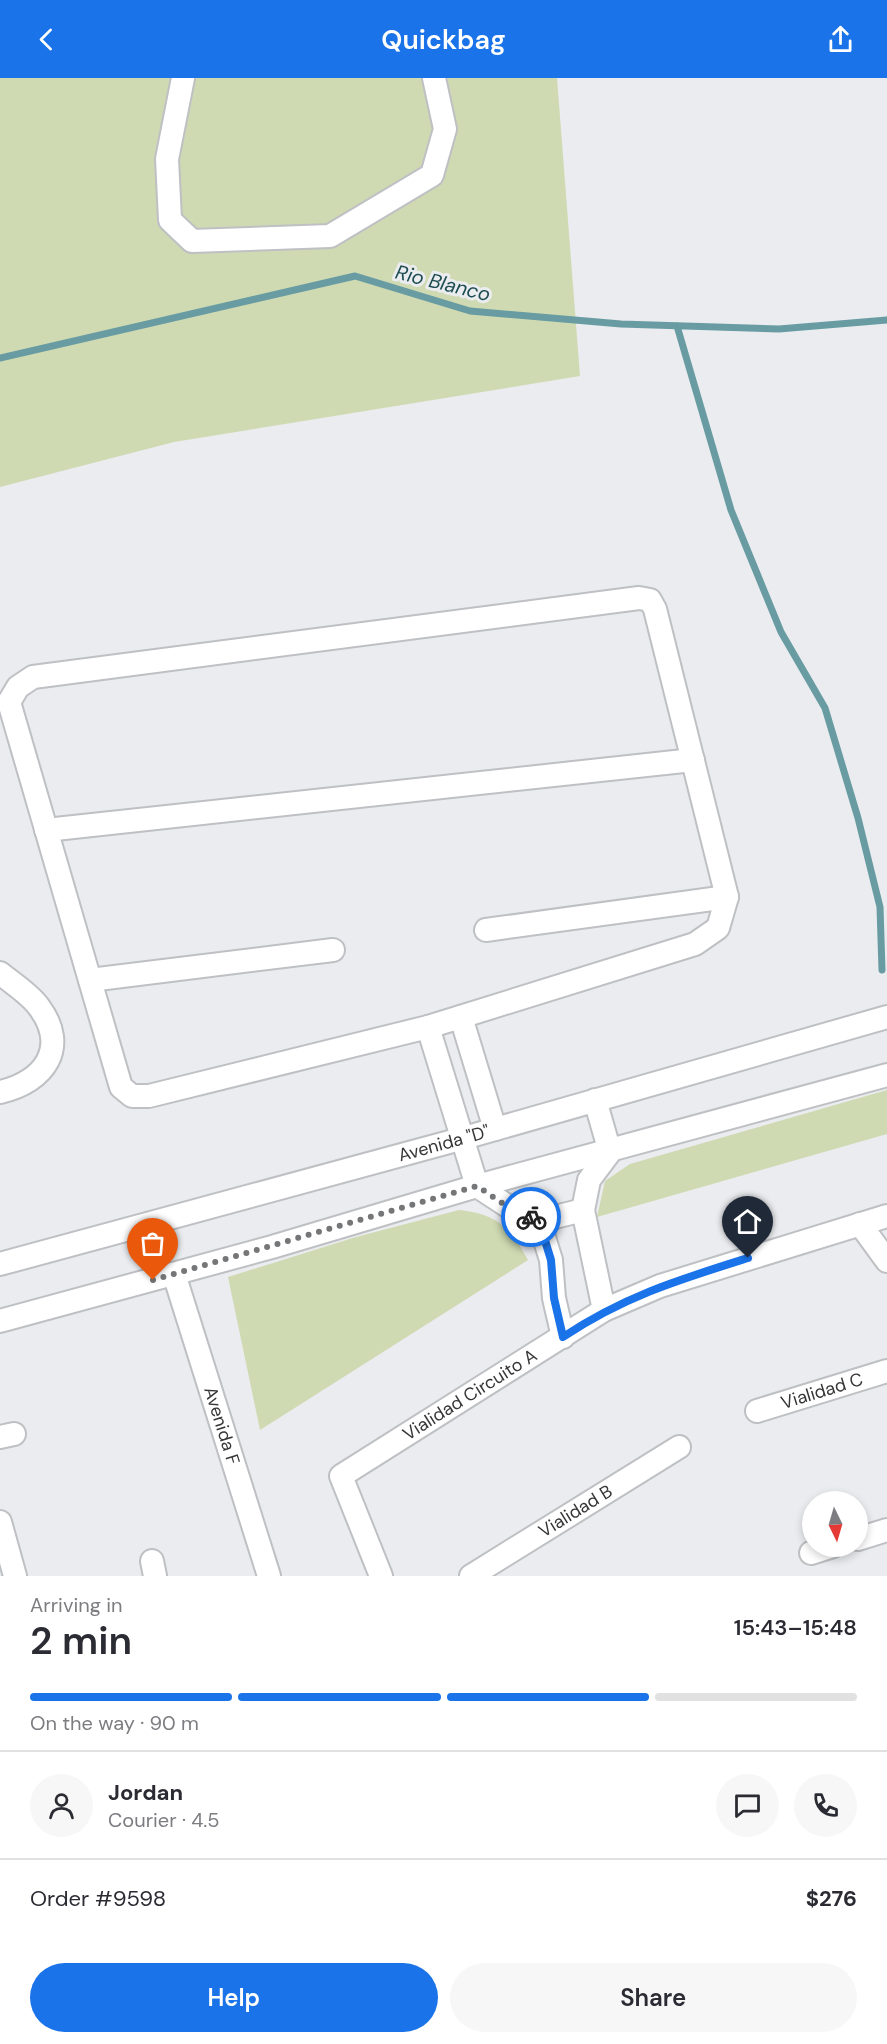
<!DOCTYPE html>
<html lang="en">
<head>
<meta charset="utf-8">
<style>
	:root { --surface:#fff; --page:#f7f7f7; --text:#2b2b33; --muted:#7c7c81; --line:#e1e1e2; --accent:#1a73e8 }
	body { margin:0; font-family:"DM Sans",sans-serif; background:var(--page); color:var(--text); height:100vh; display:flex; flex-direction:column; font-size:22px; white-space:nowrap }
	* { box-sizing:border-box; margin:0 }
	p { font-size:20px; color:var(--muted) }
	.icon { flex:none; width:33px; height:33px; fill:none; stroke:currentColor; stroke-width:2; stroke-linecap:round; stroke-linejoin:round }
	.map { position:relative; height:1498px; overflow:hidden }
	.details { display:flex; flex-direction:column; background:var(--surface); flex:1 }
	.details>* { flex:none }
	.needle { width:39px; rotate:175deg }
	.tools { position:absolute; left:802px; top:1413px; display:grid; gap:12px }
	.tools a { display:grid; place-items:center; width:66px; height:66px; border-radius:50%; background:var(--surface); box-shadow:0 3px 9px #0003; font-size:30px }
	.pin { position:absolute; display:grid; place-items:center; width:51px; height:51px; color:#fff; margin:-62px -26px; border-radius:50% 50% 50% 0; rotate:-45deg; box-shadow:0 0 6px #0007 }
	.pin .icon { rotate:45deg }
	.courier { position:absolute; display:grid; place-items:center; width:60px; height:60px; margin:-30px; border:4px solid #1a73e8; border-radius:50%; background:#fff; color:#222; box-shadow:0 2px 8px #0007 }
	.summary em { font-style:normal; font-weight:600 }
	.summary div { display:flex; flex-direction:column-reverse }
	.summary { display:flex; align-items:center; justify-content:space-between; height:102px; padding:0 30px }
	h1 { font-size:39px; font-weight:600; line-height:45px }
	.bar { display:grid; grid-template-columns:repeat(4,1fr); gap:9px 6px; align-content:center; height:72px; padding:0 30px }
	.bar i { height:8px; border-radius:4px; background:var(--line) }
	.bar .selected { background:var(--accent) }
	.bar p { grid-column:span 4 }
	.line { display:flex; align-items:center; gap:15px; padding:0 30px; border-top:2px solid var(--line) }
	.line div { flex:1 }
	.round { display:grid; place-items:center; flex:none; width:63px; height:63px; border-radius:32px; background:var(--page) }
	.primary-button { display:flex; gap:12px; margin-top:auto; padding:12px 30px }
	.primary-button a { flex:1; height:69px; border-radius:36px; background:var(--accent); color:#fff; font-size:24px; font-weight:600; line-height:69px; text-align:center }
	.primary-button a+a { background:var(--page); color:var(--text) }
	header { display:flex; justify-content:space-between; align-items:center; height:78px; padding:0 30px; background:var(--accent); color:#fff; font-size:27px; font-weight:600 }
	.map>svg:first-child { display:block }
</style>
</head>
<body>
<header><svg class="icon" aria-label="back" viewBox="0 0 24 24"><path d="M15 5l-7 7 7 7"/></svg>Quickbag<svg class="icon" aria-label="share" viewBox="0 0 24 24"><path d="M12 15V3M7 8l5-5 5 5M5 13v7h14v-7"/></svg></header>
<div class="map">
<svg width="887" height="1498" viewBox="0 0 887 1498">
	<rect width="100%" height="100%" fill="#eaecef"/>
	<g fill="#cfdab2">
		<path d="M0,0h557l23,298 -406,66 -174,45z"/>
		<path d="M887,1012v44l-290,83 8,-36 25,-17z"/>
		<path d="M459,1132c38,4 51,17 69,50l-268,170 -32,-153 128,-40z"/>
	</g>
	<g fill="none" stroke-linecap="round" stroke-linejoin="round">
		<g stroke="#689ca2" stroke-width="7">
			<path d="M677,248l54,184 50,122 44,76 33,110 22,89 2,63"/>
			<path d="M0,280l355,-82 115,35 151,13 158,5 108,-9"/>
		</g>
		<g stroke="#bec0c3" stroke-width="26">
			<g id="minor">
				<path d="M183,0l-16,81 3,61 22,21 138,-5 102,-61 13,-46 -11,-51"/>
				<path d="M639,520l11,2 5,9 72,288 -9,31 -23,16 -267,83 -279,69h-17l-11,-9 -112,-385 9,-15 15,-10z"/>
				<path d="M46,752l647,-70"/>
				<path d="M486,852l241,-33"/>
				<path d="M0,895c12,10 30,21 39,34 30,40 6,75 -39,85"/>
				<path d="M90,902l243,-30"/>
				<path d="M461,939l34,112"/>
				<path d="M428,949l49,159 32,21 30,14 12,39 3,38 9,39"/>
				<path d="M595,1022l15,52 -21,28 -6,30 21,100"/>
				<path d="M539,1143l44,-11"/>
				<path d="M860,1146l27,37"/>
				<path id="s1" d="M0,1186l464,-126 423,-121"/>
				<path id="s2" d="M174,1196l95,302"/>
				<path d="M0,1243l272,-74 205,-61 410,-111"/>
				<path id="s3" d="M757,1333l130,-40"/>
				<path d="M0,1359l14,-3"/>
				<path d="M0,1444l15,54"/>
				<path d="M858,1461l29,-9"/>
				<path d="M811,1475l22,-7"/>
				<path d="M152,1483l3,15"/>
				<path id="s4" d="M381,1498l-40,-100 263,-166 56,-24 227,-70"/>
				<path id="s5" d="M471,1498l208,-129"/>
			</g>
		</g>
		<use href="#minor" stroke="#fff" stroke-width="22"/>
	</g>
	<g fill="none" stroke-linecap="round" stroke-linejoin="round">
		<path stroke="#757678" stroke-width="6" stroke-dasharray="0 10.8" d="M153,1202l324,-94 31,21 23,10"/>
		<path stroke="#1a73e8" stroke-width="8" d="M531,1139l8,4 12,39 3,38 9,39c62,-41 115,-57 185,-79"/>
	</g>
	<g text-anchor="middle" stroke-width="6" stroke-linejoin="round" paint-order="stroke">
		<g font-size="18" fill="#363638" stroke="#eaecef">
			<text dy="6" stroke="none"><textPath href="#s1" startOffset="460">Avenida "D"</textPath></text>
			<text dy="6" stroke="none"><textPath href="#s3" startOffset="68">Vialidad C</textPath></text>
			<text dy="6" stroke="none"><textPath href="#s4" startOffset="260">Vialidad Circuito A</textPath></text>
			<text dy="6" stroke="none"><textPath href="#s2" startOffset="159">Avenida F</textPath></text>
			<text dy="6" stroke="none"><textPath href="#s5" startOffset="123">Vialidad B</textPath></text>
		</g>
		<g font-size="20" font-style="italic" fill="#1d4c51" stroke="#eaecef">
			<text transform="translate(443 205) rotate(14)" y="7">Rio Blanco</text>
		</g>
	</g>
</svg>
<div class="tools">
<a><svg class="needle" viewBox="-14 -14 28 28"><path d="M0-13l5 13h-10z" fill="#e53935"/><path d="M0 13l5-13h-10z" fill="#7c7c81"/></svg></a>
</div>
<div class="pin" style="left:153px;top:1202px;background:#ea580c"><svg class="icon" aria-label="bag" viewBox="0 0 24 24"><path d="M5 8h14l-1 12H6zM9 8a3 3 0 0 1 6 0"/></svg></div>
<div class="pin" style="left:748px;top:1180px;background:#1f2937"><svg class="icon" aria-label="home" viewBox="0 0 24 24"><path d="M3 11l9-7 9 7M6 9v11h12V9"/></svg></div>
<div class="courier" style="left:531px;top:1139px"><svg class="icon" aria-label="bike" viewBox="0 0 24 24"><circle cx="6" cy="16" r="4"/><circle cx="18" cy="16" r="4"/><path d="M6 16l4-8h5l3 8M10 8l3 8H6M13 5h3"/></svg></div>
</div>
<section class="details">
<div class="summary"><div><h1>2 min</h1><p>Arriving in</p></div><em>15:43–15:48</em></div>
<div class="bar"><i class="selected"></i><i class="selected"></i><i class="selected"></i><i></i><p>On the way · 90 m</p></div>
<div class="line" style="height:108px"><a class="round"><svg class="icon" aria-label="person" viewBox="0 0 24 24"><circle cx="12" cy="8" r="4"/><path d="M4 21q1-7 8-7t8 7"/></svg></a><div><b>Jordan</b><p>Courier · 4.5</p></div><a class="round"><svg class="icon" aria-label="chat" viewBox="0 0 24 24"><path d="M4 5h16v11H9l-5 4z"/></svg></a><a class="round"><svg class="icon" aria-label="phone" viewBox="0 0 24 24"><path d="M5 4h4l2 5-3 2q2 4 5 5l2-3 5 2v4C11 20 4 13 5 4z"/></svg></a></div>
<div class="line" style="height:78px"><div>Order #9598</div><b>$276</b></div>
<div class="primary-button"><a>Help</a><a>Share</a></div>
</section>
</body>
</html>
